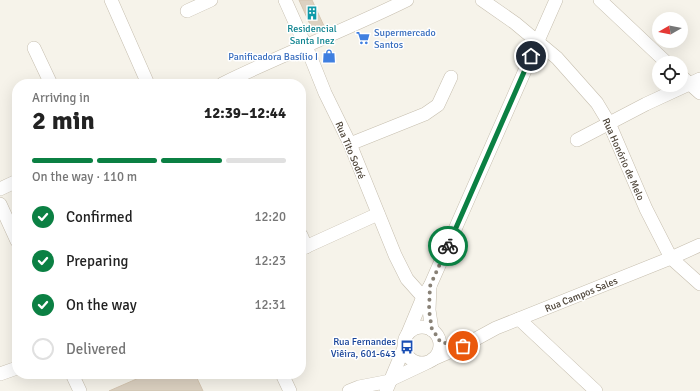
<!DOCTYPE html>
<html lang="en">
<head>
<meta charset="utf-8">
<style>
	:root { --surface:#fff; --page:#f2f2f2; --text:#222; --muted:#767676; --line:#e0e0e0; --accent:#0b8043 }
	body { margin:0; font-family:Signika,sans-serif; background:var(--page); color:var(--text); height:100vh; display:flex; flex-direction:column; font-size:15px; white-space:nowrap }
	* { box-sizing:border-box; margin:0 }
	p { font-size:13px; color:var(--muted) }
	.icon { flex:none; width:22px; height:22px; fill:none; stroke:currentColor; stroke-width:2; stroke-linecap:round; stroke-linejoin:round }
	.map { position:relative; flex:1; overflow:hidden }
	.panel { position:absolute; left:12px; top:79px; width:294px; height:300px; display:flex; flex-direction:column; background:var(--surface); border-radius:16px; box-shadow:0 4px 16px #0002 }
	.panel>* { flex:none }
	.needle { width:26px; rotate:261deg }
	.fabs { position:absolute; left:652px; top:12px; display:grid; gap:8px }
	.fabs a { display:grid; place-items:center; width:36px; height:36px; border-radius:50%; background:var(--surface); box-shadow:0 4px 16px #0002; font-size:20px }
	.pin { position:absolute; display:grid; place-items:center; width:34px; height:34px; color:#fff; margin:-17px; border:2px solid #fff; border-radius:50%; box-shadow:0 1px 4px #0007 }
	.courier { position:absolute; display:grid; place-items:center; width:40px; height:40px; margin:-20px; border:3px solid #0b8043; border-radius:50%; background:#fff; color:#222; box-shadow:0 1px 5px #0007 }
	.head em { font-style:normal; font-weight:700 }
	.head div { display:flex; flex-direction:column-reverse }
	.head { display:flex; align-items:center; justify-content:space-between; height:68px; padding:0 20px }
	h1 { font-size:26px; font-weight:700; line-height:30px }
	.bar { display:grid; grid-template-columns:repeat(4,1fr); gap:6px 4px; align-content:center; height:48px; padding:0 20px }
	.bar i { height:5px; border-radius:3px; background:var(--line) }
	.bar .selected { background:var(--accent) }
	.bar p { grid-column:span 4 }
	ol { padding:0 20px; list-style:none }
	li { display:flex; align-items:center; gap:12px; height:44px }
	li p { margin-inline-start:auto }
	li .icon { padding:4px; border-radius:50%; background:var(--accent); color:#fff; stroke-width:4 }
	li:last-child { color:var(--muted) }
	li i { width:22px; height:22px; border:2px solid var(--line); border-radius:50% }
	.map>svg:first-child { display:block }
</style>
</head>
<body>
<div class="map">
<svg width="700" height="391" viewBox="0 0 700 391">
	<rect width="100%" height="100%" fill="#f6f3ea"/>
	<g fill="#dcd1c1" stroke="#d5c6b1">
		<path d="M299,0h13l12,26 -11,5z"/>
		<path d="M148,374h47l8,17h-94z"/>
	</g>
	<g fill="none" stroke-linecap="round" stroke-linejoin="round">
		<g stroke="#c6beae" stroke-width="14">
			<g id="minor">
				<path d="M111,0l37,84"/>
				<path d="M285,0l26,58 14,35 25,51 45,111 12,24 16,18"/>
				<path d="M482,0l33,23 42,35 40,45 12,20 37,86 25,49 29,26"/>
				<path d="M600,0l67,63"/>
				<path d="M187,11l24,-11"/>
				<path d="M34,48l17,36"/>
				<path d="M681,76l19,17"/>
				<path d="M222,84c61,-30 124,-54 185,-84"/>
				<path d="M577,140l69,-36 54,-25"/>
				<path d="M350,144l75,-30 13,-9 13,-28"/>
				<path d="M0,189l17,-8"/>
				<path d="M0,204l17,37"/>
				<path d="M301,235l5,12"/>
				<path d="M301,249l77,-35"/>
				<path d="M430,286l-1,24 3,20"/>
				<path d="M519,319l77,72"/>
				<circle cx="422" cy="345" r="18"/>
				<path d="M408,333l15,-36 7,-11 126,-286"/>
				<path d="M433,359l30,-13 33,-18 175,-70 29,-13"/>
				<path d="M0,374l17,-6"/>
				<path d="M72,374l8,17"/>
				<path d="M282,374l8,17"/>
				<path d="M392,379l34,-16"/>
				<path d="M349,391l10,-4 31,-6"/>
				<path d="M386,391l18,-43"/>
			</g>
		</g>
		<use href="#minor" stroke="#fff" stroke-width="13"/>
	</g>
	<g fill="none" stroke-linecap="round" stroke-linejoin="round">
		<path stroke="#888176" stroke-width="4" stroke-dasharray="0 7.2" d="M448,246l-18,40 -1,24 3,20 6,7 2,5 23,4"/>
		<path stroke="#0b8043" stroke-width="5" d="M448,246l83,-190"/>
	</g>
	<defs>
		<g id="building-bare" transform="scale(1.08)"><path d="M-4-6H4V6H1V3H-1V6H-4ZM-2.5-4.3h1.7v1.8h-1.7ZM.8-4.3h1.7v1.8H.8ZM-2.5-1h1.7V.8h-1.7ZM.8-1h1.7V.8H.8Z" fill="#0f9aa8" stroke="#fff" stroke-width="2.5" paint-order="stroke"/></g>
		<g id="supermarket-bare" transform="scale(1.08)"><path d="M-6-5.5h2.5l.6 2H6L4.5 2H-2.5L-4.4-4H-6ZM-1.5 3.2a1.3 1.3 0 1 0 .1 0ZM3 3.2a1.3 1.3 0 1 0 .1 0Z" fill="#3f7fe0" stroke="#fff" stroke-width="2.5" paint-order="stroke"/></g>
		<g id="shop-bare" transform="scale(1.08)"><path d="M-5-2.5h2.3a2.7 3.5 0 0 1 5.4 0H5L5.5 6h-11ZM-1.5-2.5h3a1.5 2.3 0 0 0-3 0Z" fill="#3f7fe0" stroke="#fff" stroke-width="2.5" paint-order="stroke"/></g>
		<g id="bus-bare" transform="scale(1.08)"><path d="M-5-6H5V4H4V6H2V4H-2V6H-4V4H-5ZM-3.5-4V0h7V-4ZM-3.5 1.2v1.5H-2V1.2ZM2 1.2v1.5H3.5V1.2Z" fill="#1a4fb4" stroke="#fff" stroke-width="2.5" paint-order="stroke"/></g>
	</defs>
	<g fill-rule="evenodd">
		<use href="#building-bare" x="312" y="13"/>
		<use href="#supermarket-bare" x="363" y="38"/>
		<use href="#shop-bare" x="329" y="56"/>
		<use href="#bus-bare" x="407" y="347"/>
	</g>
	<g text-anchor="middle" stroke-width="3" stroke-linejoin="round" paint-order="stroke">
		<g font-size="10" fill="#0d838f" stroke="#fff">
			<text x="312" y="32">Residencial<tspan x="312" dy="12">Santa Inez</tspan></text>
		</g>
		<g font-size="10" fill="#366cbe" stroke="#fff" text-anchor="start">
			<text x="374" y="36">Supermercado<tspan x="374" dy="12">Santos</tspan></text>
			<text x="318" y="60" text-anchor="end">Panificadora Basílio I</text>
		</g>
		<g font-size="10" fill="#4c4337" stroke="#fff">
			<text transform="translate(351 150) rotate(67)" y="4">Rua Tito Sodré</text>
			<text transform="translate(624 159) rotate(66)" y="4">Rua Honório de Melo</text>
			<text transform="translate(581 294) rotate(-22)" y="4">Rua Campos Sales</text>
		</g>
		<g font-size="10" fill="#164399" stroke="#fff" text-anchor="end">
			<text x="396" y="345">Rua Fernandes<tspan x="396" dy="12">Viêira, 601-643</tspan></text>
		</g>
	</g>
</svg>
<div class="fabs">
<a><svg class="needle" viewBox="-14 -14 28 28"><path d="M0-13l5 13h-10z" fill="#e53935"/><path d="M0 13l5-13h-10z" fill="#767676"/></svg></a>
<a><svg class="icon" aria-label="locate" viewBox="0 0 24 24"><circle cx="12" cy="12" r="6"/><path d="M12 2v4M12 18v4M2 12h4M18 12h4"/></svg></a>
</div>
<div class="pin" style="left:463px;top:346px;background:#ea580c"><svg class="icon" aria-label="bag" viewBox="0 0 24 24"><path d="M5 8h14l-1 12H6zM9 8a3 3 0 0 1 6 0"/></svg></div>
<div class="pin" style="left:531px;top:56px;background:#1f2937"><svg class="icon" aria-label="home" viewBox="0 0 24 24"><path d="M3 11l9-7 9 7M6 9v11h12V9"/></svg></div>
<div class="courier" style="left:448px;top:246px"><svg class="icon" aria-label="bike" viewBox="0 0 24 24"><circle cx="6" cy="16" r="4"/><circle cx="18" cy="16" r="4"/><path d="M6 16l4-8h5l3 8M10 8l3 8H6M13 5h3"/></svg></div>
<section class="panel">
<div class="head"><div><h1>2 min</h1><p>Arriving in</p></div><em>12:39–12:44</em></div>
<div class="bar"><i class="selected"></i><i class="selected"></i><i class="selected"></i><i></i><p>On the way · 110 m</p></div>
<ol>
<li><svg class="icon" aria-label="check" viewBox="0 0 24 24"><path d="M5 12l5 5 9-10"/></svg>Confirmed<p>12:20</p></li>
<li><svg class="icon" aria-label="check" viewBox="0 0 24 24"><path d="M5 12l5 5 9-10"/></svg>Preparing<p>12:23</p></li>
<li><svg class="icon" aria-label="check" viewBox="0 0 24 24"><path d="M5 12l5 5 9-10"/></svg>On the way<p>12:31</p></li>
<li><i></i>Delivered</li>
</ol>
</section>
</div>
</body>
</html>
